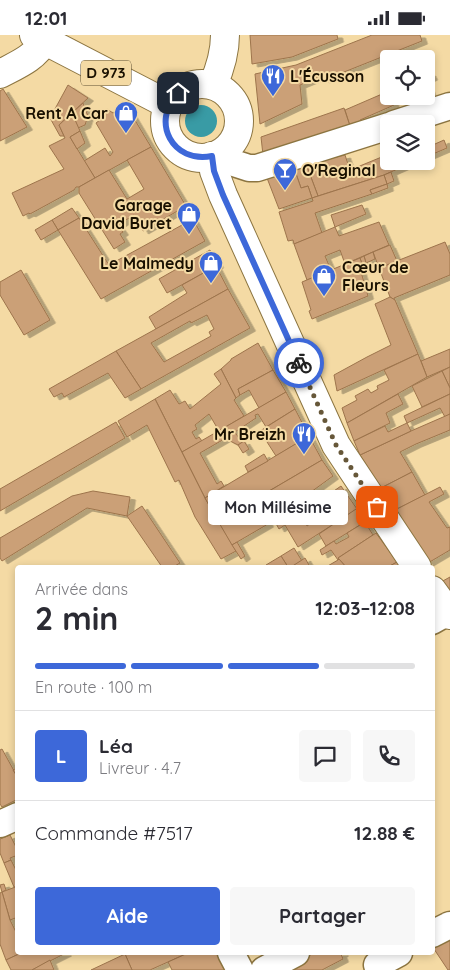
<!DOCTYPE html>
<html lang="fr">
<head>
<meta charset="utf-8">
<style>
	:root { --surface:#fff; --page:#f7f7f7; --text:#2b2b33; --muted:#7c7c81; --line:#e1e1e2; --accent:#3d68d9 }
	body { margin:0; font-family:Quicksand,sans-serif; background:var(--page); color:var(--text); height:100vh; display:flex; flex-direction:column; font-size:19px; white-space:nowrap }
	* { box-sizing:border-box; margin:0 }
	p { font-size:16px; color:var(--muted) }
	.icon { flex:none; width:28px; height:28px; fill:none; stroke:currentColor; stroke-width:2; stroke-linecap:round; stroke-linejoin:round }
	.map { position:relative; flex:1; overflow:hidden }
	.side { position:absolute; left:15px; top:530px; width:420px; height:390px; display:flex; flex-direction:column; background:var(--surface); border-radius:5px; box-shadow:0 2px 8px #0003 }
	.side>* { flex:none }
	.tools { position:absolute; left:380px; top:15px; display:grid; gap:10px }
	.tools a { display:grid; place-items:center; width:55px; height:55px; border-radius:5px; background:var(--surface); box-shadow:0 2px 8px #0003; font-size:25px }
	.pin { position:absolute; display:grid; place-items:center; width:42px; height:42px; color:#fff; margin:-21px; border-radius:10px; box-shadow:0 2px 8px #0006 }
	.courier { position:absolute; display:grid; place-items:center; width:50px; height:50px; margin:-25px; border:4px solid #3d68d9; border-radius:50%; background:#fff; color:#222; box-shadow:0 1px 6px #0007 }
	.bubble { position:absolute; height:35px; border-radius:5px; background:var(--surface); box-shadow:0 2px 8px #0003; font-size:16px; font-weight:800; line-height:35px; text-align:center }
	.summary em { font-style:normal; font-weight:800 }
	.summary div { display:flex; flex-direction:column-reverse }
	.summary { display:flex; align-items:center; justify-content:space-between; height:85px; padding:0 20px }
	h1 { font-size:32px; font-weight:800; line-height:38px }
	.bar { display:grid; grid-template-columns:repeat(4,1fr); gap:8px 5px; align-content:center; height:60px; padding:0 20px }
	.bar i { height:6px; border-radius:4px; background:var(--line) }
	.bar .selected { background:var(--accent) }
	.bar p { grid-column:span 4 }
	.line { display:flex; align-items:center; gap:12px; padding:0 20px; border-top:1px solid var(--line) }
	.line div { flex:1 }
	.round { display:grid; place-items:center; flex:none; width:52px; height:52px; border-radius:5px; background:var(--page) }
	.cta { display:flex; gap:10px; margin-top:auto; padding:10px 20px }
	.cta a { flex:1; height:58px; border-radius:5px; background:var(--accent); color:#fff; font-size:20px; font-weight:800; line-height:58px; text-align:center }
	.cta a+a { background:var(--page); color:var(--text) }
	.status { display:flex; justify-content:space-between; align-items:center; height:35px; padding:0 25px; background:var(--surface); direction:ltr }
	.status svg { height:14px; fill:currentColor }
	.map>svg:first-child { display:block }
</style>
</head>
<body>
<div class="status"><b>12:01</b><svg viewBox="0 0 49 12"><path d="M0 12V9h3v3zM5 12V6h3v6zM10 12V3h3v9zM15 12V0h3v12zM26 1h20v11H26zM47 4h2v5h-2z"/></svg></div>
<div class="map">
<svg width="450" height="935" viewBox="0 0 450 935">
	<defs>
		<filter id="shadow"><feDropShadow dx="5.5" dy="3" stdDeviation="0" flood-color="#0004"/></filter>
	</defs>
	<rect width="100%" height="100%" fill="#f4daa4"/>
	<circle fill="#399ba5" cx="201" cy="86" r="16"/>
	<g fill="#cba077" stroke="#9d744c" fill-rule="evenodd" filter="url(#shadow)">
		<path d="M250,0h87l1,4 -46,18 -40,7z"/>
		<path d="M372,0h48l2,6 -98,39 -2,-4 -22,9 2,19 -42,20 -5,-50 41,-9z"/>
		<path d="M430,38l2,4 -6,3v-6z"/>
		<path d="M426,47l4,10 -4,2z"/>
		<path d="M68,50l20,13 -29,27 5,11h-4l-10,-18z"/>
		<path d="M3,54l24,38 -27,14v-50z"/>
		<path d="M389,56v5h11l-8,4 2,5 -34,15 1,2 -11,4 -5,-16z"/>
		<path d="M83,68l5,13 -3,9 -7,3 -6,-15z"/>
		<path d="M126,70l25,42 -56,31 -11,-17 21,-13 5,8 3,-4 -17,-29 4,-3 -4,-5 11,-6 6,4z"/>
		<path d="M344,73l6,18 -87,29 -2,-18z"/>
		<path d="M72,78l8,18 -10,6 25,41 -16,9h-3l-2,3 -44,24 -1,-1 -6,3 -11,-23 52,-24 -15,-23 16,-8 -6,-13z"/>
		<path d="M80,96l5,12 -8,6 -7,-12z"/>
		<path d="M444,105l3,8 -21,9v-9z"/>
		<path d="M151,112l35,59 -43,25 -9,-16 -16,10 5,7 -3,2 5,8 -11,7 -35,-56v-6l30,-17 18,29 17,-10 -17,-29z"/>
		<path d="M389,119v7h27l-32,14 -66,21 -12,-32 39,-9 5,15z"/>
		<path d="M306,129l12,32 -6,2 -4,-12 -7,2 -7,-20z"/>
		<path d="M294,133l7,20 7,-2 4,12 -33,11 -12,-31z"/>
		<path d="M391,137l3,9 -7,3 -3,-9z"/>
		<path d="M384,140l3,9 -17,6 2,4 -57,19 7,20 -28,11 -1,-4 -5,1 -9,-29 34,-11 -1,-3z"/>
		<path d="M387,149l1,4 -16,6 -2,-4z"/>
		<path d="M362,170l4,9 -31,13 -4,-12z"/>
		<path d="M72,173l7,10 -21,12 -6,-10z"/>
		<path d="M79,183l30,47 84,-46 12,22 -104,58 -43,-69z"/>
		<path d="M52,185l6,10 -17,10 -6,-10z"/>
		<path d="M379,187l10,23 -44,19 -5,-14 -15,6 6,14 -24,10 -13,-36 41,-17 4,9z"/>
		<path d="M445,207l5,12v21l-56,23 1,2 -5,-3 -11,-29z"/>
		<path d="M390,210l7,16 -18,7 -6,-16z"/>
		<path d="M210,215l8,15 -51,28 -8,-14z"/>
		<path d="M373,217l2,7 -9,4 -2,-7z"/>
		<path d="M364,221l2,7 -4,1 -2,-6z"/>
		<path d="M360,223l2,6 -3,1 9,31 -56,23 -3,-8 2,-1 -9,-28z"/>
		<path d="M216,231l12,23 -72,40 -7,-12 38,-24 -5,-8z"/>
		<path d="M21,235l29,50 -26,15 -24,-40v-13z"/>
		<path d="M228,254l22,39 -109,61 -25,-38zM207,280l7,14 -5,3 2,4 -47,26 -13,-19 39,-22 1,2z"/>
		<path d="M390,262l5,3 23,54 -81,37 -3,-16 33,-18 24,-12 -16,-41z"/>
		<path d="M258,308l15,27 -35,19 2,6 -4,3 -15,-29 10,-9v-1z"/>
		<path d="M450,314v18l-23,10 -6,-16z"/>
		<path d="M116,316l25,38 -16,9 -17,-25 -44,24 -2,-4 -8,4 -5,-8z"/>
		<path d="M418,319l9,23 -80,46 -5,-15 15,-8 -2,-4 13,-7 3,4 7,-4 -1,-3 12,-6 -5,-10z"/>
		<path d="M450,332v21l-8,-17z"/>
		<path d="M221,334l15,29 -2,2 10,16 -25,15 -10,-17 -14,11 2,4 -5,3 4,7 3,-2 3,4 -20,11 -27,-53 15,-9 9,14 6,-3 5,8 31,-25 -7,-10z"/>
		<path d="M273,335l13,22 -27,16 -10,-18 -9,5 -2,-6z"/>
		<path d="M442,336l8,17v6l-28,13 -10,-21z"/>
		<path d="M286,357l9,17 -29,18 -8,-13 -3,1 1,3 -21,14 7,11 -4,2 -10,-5 -2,-2 -26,15 17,31 4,-3 3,5 -19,12 -23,-46z"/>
		<path d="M398,359l5,10 -17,9 4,10 -36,18 -7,-18z"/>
		<path d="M450,359v20l-5,3 -5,-9 -33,15 -3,-7z"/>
		<path d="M155,364l50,99 31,53 -15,8 -26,-42 -16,-37 -4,2 -28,-57 -20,12 -9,-16z"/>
		<path d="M295,374l14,27 -33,20 -16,-25z"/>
		<path d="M450,379v16l-34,14 -16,8 12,20 -31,16 -21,-33 51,-24z"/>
		<path d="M116,387l9,16 -125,73v-22z"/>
		<path d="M407,388l4,8 -51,24 -6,-14 31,-15 3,6z"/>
		<path d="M309,401l13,24 -104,61 -13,-23z"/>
		<path d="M244,406l5,8 -6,4 -5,-8z"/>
		<path d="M264,419l4,7 -20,11 -3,-6z"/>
		<path d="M322,425l11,16 -33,24 -4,-7 -10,6 -3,-7 -25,14 10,18 -36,21 -14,-24z"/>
		<path d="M412,437l13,23 -30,15 -14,-22z"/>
		<path d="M341,451l16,23 -59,38 -13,-22 15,-10 7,11 11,-8 -7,-11z"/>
		<path d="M440,452l4,7 -15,8 18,26 3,-1v23l-22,13 -33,-53z"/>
		<path d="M93,456l37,6 -3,19 -40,-8 -85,53 -2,-3v-20l72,-42z"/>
		<path d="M142,471l38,57 -7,4h-11l-35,-51z"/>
		<path d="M295,472l5,8 -15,10 -5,-9z"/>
		<path d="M356,474l9,13 -39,24 -7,-12z"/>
		<path d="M280,481l5,9 -6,4 -5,-9z"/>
		<path d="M365,487l8,13 -35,23 1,1 -1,1 -7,-10 -9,5 -2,-5 14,-9 2,3 13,-7 -2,-4z"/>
		<path d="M376,498l21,29 -9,5h-42l-8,-9z"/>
		<path d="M237,507l8,14 -4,3 -9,-14z"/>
		<path d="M294,513l8,13 -11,6h-3l-7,-11z"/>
		<path d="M281,521l7,11h-21l-1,-2z"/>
		<path d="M305,523l4,7 -2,1 1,1h-17z"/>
		<path d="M339,524l7,8h-20l12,-7z"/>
		<path d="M397,527l3,4 -2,1h-10z"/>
		<path d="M450,542v18l-9,-13z"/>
		<path d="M2,714l16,29v21l-16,8 -2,-3v-54z"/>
		<path d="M18,732v11l-5,-8z"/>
		<path d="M10,800l8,16v4l-8,3 1,2 -7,3 -4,-10v-14z"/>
		<path d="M11,825l7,14v12l-4,1 -10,-24z"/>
		<path d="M4,849l2,6 -4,2 -2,-7z"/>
		<path d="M18,851v31l-8,3 -8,-28z"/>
		<path d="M2,857l8,28 8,16v17h3l-15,7 -6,-16v-51z"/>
		<path d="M450,900v35h-2l-16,-24z"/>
		<path d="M21,918h45l-34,17h-21l-5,-10z"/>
		<path d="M127,918h61l-38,17h-18l-7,-16z"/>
		<path d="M188,918h32l9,17h-57l-4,-8z"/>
		<path d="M314,918h29l-2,1 2,5 -21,11h-29l-3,-5z"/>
		<path d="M125,919l7,16h-41z"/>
		<path d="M50,925l4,10h-22z"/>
	</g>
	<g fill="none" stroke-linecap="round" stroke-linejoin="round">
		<g stroke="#8c7541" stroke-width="29">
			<g id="street">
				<path d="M394,89l56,-18"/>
				<path d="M212,121l37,12h8l132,-42"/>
				<path d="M432,586l16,-9"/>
				<path d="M0,789l18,-8"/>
				<path d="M432,899l18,-9"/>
				<path d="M231,918l9,17"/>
				<path d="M377,930l22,-12"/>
				<path d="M264,935l32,-17"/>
			</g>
		</g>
		<g stroke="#8c7541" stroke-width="30">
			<g id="secondary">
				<path d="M0,39c17,-9 35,-16 44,-33"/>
				<path d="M213,50c7,-16 12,-32 12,-50"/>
			</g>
		</g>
		<g stroke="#8c7541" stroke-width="30">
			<g id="primary">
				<path d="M34,0l135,70"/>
				<circle cx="202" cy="86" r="37"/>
				<path d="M212,121l2,15 9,24 113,250 81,122"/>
				<path d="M432,555l18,25"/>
			</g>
		</g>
		<use href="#street" stroke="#fff" stroke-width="26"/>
		<use href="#secondary" stroke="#fff" stroke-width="28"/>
		<use href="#primary" stroke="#fff" stroke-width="28"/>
	</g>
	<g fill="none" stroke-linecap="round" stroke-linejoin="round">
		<path stroke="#665739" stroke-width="5" stroke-dasharray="0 9" d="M299,328l37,82 41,62"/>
		<path stroke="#3d68d9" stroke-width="6" d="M178,58c-28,29 -5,71 34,63l2,15 9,24 76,168"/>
	</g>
	<defs>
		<g id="restaurant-pin" transform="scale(1.25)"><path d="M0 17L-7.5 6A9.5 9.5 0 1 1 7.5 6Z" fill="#3d68d9" stroke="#f4daa4"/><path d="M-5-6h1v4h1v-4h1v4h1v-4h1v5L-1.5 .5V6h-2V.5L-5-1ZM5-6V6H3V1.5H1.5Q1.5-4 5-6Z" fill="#fff"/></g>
		<g id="shop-pin" transform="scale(1.25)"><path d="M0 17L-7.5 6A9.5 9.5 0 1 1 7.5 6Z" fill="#3d68d9" stroke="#f4daa4"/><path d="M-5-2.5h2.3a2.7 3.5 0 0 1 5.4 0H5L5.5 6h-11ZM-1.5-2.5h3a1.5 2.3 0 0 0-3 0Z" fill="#fff"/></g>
		<g id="bar-pin" transform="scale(1.25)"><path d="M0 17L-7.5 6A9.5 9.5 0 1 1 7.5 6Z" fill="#3d68d9" stroke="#f4daa4"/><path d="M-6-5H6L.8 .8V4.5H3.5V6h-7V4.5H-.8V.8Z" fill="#fff"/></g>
	</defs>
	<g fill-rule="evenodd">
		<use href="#restaurant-pin" x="273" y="41"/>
		<use href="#shop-pin" x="126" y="78"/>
		<use href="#bar-pin" x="285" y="135"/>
		<use href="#shop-pin" x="189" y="179"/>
		<use href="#shop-pin" x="211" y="228"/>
		<use href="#shop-pin" x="324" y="241"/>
		<use href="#restaurant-pin" x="304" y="399"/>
	</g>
	<g text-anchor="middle" stroke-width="4" stroke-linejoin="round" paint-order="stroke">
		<rect fill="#f4daa4" stroke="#5b4d31" stroke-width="1" x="81" y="25.5" width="50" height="25" rx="4"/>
		<g font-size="15" font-weight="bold" fill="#191000">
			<text x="106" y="43">D 973</text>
		</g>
		<g font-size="16" font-weight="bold" fill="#191000" stroke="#f4daa4" text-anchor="end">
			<text x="290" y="47" text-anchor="start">L'Écusson</text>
			<text x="108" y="84">Rent A Car</text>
			<text x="302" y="141" text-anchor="start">O'Reginal</text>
			<text x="172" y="176">Garage<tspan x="172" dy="18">David Buret</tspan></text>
			<text x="194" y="234">Le Malmedy</text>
			<text x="342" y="238" text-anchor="start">Cœur de<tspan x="342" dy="18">Fleurs</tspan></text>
			<text x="286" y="405">Mr Breizh</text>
		</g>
	</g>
</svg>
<div class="tools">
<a><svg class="icon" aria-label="locate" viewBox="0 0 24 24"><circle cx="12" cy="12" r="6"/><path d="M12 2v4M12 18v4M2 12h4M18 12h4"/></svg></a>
<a><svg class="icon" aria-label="layers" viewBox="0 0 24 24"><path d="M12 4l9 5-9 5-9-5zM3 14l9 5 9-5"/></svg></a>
</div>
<div class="pin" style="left:377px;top:472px;background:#ea580c"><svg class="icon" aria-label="bag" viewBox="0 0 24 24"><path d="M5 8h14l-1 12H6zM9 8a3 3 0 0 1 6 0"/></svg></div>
<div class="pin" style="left:178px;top:58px;background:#1f2937"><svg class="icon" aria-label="home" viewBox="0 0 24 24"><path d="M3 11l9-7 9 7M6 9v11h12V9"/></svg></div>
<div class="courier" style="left:299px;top:328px"><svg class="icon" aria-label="bike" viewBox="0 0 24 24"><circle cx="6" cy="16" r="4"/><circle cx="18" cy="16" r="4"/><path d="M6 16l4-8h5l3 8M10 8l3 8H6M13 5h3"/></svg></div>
<div class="bubble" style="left:208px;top:455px;width:140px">Mon Millésime</div>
<section class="side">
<div class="summary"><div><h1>2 min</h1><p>Arrivée dans</p></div><em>12:03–12:08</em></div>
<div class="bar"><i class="selected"></i><i class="selected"></i><i class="selected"></i><i></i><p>En route · 100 m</p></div>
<div class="line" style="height:90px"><b class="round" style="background:var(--accent);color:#fff">L</b><div><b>Léa</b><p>Livreur · 4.7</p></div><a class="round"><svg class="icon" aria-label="chat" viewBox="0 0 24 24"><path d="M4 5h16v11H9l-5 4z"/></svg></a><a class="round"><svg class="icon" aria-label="phone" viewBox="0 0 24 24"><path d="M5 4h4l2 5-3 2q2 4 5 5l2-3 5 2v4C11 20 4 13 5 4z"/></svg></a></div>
<div class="line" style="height:65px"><div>Commande #7517</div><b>12.88 €</b></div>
<div class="cta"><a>Aide</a><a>Partager</a></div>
</section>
</div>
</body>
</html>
